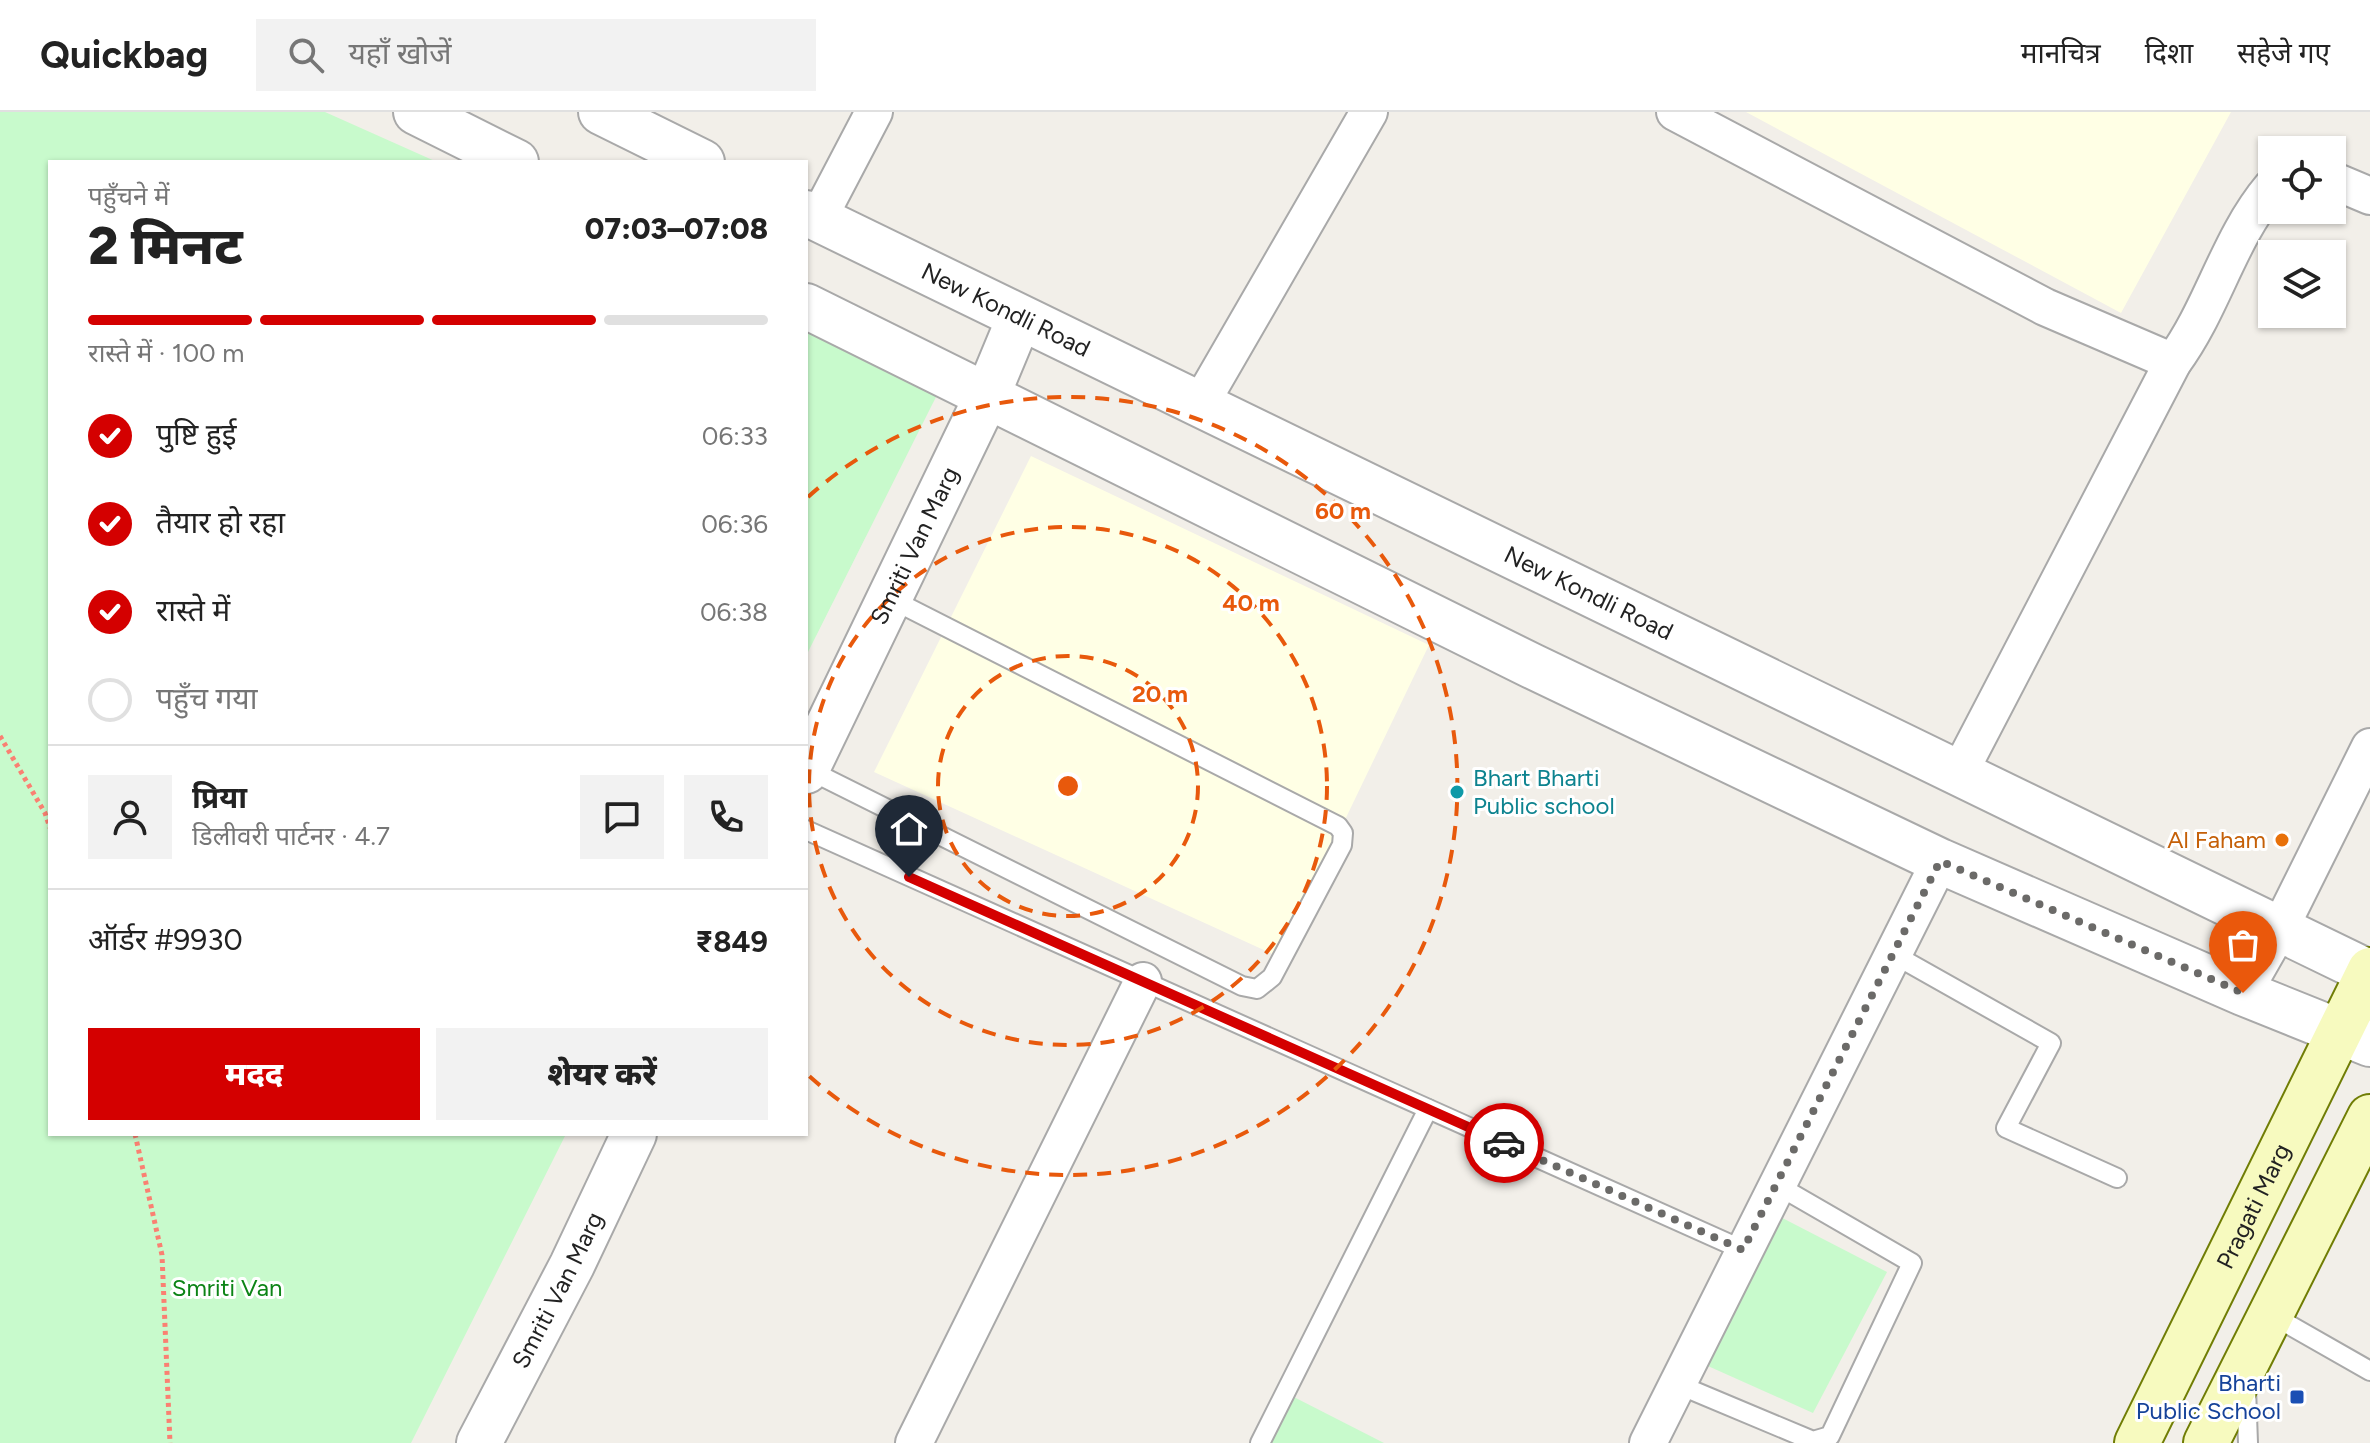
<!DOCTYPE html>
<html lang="hi">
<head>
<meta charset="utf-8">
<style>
	:root { --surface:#fff; --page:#f2f2f2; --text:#222; --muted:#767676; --line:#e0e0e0; --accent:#d40000 }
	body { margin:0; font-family:Figtree,"Noto Sans Devanagari",sans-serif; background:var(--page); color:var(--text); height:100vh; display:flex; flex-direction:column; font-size:30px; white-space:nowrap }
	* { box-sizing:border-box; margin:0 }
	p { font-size:26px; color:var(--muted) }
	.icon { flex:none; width:44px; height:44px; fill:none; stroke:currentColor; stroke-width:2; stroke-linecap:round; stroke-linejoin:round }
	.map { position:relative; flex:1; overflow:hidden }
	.panel { position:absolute; left:48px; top:48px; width:760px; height:976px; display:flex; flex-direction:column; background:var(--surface); border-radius:0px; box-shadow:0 2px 6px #0004 }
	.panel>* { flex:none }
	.controls { position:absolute; left:2258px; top:24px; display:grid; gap:16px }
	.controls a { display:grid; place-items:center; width:88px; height:88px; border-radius:0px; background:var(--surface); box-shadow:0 2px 6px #0004; font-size:40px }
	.pin { position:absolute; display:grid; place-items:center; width:68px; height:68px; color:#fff; margin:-82px -34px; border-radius:50% 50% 50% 0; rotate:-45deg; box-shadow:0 0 8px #0007 }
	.pin .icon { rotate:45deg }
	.courier { position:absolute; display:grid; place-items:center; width:80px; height:80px; margin:-40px; border:6px solid #d40000; border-radius:50%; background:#fff; color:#222; box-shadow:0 2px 10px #0007 }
	.head em { font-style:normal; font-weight:800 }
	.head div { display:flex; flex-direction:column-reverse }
	.head { display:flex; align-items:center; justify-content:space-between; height:136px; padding:0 40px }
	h1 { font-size:52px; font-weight:800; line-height:60px }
	.bar { display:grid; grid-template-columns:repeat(4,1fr); gap:12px 8px; align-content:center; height:96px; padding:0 40px }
	.bar i { height:10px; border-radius:6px; background:var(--line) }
	.bar .selected { background:var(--accent) }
	.bar p { grid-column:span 4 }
	.line { display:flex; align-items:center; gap:20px; padding:0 40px; border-top:2px solid var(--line) }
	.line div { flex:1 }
	.round { display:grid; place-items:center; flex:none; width:84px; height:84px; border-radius:0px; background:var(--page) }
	ol { padding:0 40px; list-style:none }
	li { display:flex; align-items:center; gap:24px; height:88px }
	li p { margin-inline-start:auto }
	li .icon { padding:8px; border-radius:50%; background:var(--accent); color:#fff; stroke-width:4 }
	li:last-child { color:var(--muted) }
	li i { width:44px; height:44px; border:4px solid var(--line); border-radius:50% }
	.primary-button { display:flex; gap:16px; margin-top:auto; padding:16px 40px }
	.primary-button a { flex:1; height:92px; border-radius:0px; background:var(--accent); color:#fff; font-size:32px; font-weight:800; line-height:92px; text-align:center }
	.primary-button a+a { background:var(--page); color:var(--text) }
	header { display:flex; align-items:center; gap:48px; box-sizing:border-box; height:112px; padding:0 40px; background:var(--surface); border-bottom:2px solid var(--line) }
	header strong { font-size:38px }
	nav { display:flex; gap:44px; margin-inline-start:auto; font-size:28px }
	.search { width:560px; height:72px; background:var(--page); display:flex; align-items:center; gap:20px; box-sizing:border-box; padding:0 28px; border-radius:0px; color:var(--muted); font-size:30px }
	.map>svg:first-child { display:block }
</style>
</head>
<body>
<header>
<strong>Quickbag</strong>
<div class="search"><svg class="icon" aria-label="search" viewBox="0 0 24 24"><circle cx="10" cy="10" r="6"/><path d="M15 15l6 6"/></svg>यहाँ खोजें</div>
<nav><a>मानचित्र</a><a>दिशा</a><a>सहेजे गए</a></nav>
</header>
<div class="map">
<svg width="2370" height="1331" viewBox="0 0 2370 1331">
	<rect width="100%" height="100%" fill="#f2efe9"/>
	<g fill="#ffffe5">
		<path d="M1746,0h485l-110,201z"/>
		<path d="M1031,344l398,189 -150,312 -405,-185z"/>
	</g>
	<g fill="#c8facc">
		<path d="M0,0h325l112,50h-387v972h516l-155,309h-411z"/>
		<path d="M806,214l135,61 -135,269z"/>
		<path d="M1765,1097l122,63 -74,141 -123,-55z"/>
		<path d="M1286,1281l98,50h-124z"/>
	</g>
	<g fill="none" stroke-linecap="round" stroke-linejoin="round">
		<g stroke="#a9a9a9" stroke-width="22">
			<g id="service">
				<path d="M807,657l435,217 15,3 15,-12 70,-132 1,-12 -5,-7 -449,-228"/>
				<path d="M806,718l937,420"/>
				<path d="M1893,842l158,89 -45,85 111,50"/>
				<path d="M2270,1202l100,57"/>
				<path d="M1677,1272l136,57 17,-5 82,-173 -135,-78"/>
				<path d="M2246,1276l2,55"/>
				<path d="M1260,1331l168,-334"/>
			</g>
		</g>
		<g stroke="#a9a9a9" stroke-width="40">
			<g id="minor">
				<path d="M1675,0l370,195 128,55"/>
				<path d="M2332,68l38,16"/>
				<path d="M818,107l56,-107"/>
				<path d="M1199,294l170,-294"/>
				<path d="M1959,661l214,-411c40,-54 55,-123 99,-175"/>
				<path d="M2243,881l36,-63 91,-183"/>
				<path d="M914,1331l229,-462"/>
				<path d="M1648,1331l292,-582"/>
			</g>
		</g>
		<g stroke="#a9a9a9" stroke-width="48">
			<g id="tertiary">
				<path d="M416,0l100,50"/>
				<path d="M601,0l101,50"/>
				<path id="s1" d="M806,101l1564,760"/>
				<path d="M806,194l726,360 408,195 303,132 127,51"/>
				<path id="s2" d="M806,659l181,-375 32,-77"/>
				<path id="s3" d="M479,1331l93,-178 62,-131"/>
			</g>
		</g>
		<g stroke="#707d05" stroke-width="48">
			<g id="secondary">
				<path id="s4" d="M2137,1331l233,-473"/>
				<path d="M2206,1331l164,-326"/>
			</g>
		</g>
		<g stroke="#fa8072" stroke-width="5" stroke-dasharray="4 4" stroke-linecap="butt">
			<path d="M0,624l45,77 5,15"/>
			<path d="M135,1022l27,121 8,188"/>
		</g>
		<use href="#service" stroke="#fff" stroke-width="18"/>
		<use href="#minor" stroke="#fff" stroke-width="36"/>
		<use href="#tertiary" stroke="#fff" stroke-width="44"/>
		<use href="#secondary" stroke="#f7fabf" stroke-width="44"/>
	</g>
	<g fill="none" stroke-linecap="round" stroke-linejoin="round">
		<path stroke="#6b6a68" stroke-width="8" stroke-dasharray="0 14.4" d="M1504,1031l239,107 197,-389 303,132"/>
		<path stroke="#d40000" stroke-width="10" d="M909,765l595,266"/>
	</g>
	<g fill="none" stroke="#e8590c" stroke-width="4" stroke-dasharray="14 10">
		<circle cx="1068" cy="674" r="130"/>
		<circle cx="1068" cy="674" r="259"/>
		<path d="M808 385A389 389 0 1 1 808 963"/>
	</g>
	<circle fill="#0f9aa8" stroke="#fff" stroke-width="3" cx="1457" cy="680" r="8"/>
	<circle fill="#e8710a" stroke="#fff" stroke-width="3" cx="2282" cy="728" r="8"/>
	<rect fill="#1a4fb4" stroke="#fff" stroke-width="3" x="2289" y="1277" width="16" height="16" rx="4"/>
	<g text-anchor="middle" stroke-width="6" stroke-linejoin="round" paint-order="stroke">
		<g font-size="24" fill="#222" stroke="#fff">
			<text dy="8" stroke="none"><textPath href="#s1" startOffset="222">New Kondli Road</textPath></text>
			<text dy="8" stroke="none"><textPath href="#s2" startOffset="250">Smriti Van Marg</textPath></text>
			<text dy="8" stroke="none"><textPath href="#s1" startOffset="870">New Kondli Road</textPath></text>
			<text dy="8" stroke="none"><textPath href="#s4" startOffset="264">Pragati Marg</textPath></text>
			<text dy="8" stroke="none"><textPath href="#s3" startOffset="172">Smriti Van Marg</textPath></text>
		</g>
		<g font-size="24" fill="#0d838f" stroke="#fff" text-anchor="start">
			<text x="1473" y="674">Bhart Bharti<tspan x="1473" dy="28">Public school</tspan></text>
		</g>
		<g font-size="24" fill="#c56008" stroke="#fff" text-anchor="end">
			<text x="2266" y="736">Al Faham</text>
		</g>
		<g font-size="24" fill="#0c8416" stroke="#fff">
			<text x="227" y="1184">Smriti Van</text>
		</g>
		<g font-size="24" fill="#164399" stroke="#fff" text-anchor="end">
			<text x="2281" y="1279">Bharti<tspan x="2281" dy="28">Public School</tspan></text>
		</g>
	</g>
	<circle cx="1068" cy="674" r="12" fill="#e8590c" stroke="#fff" stroke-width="4"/>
	<g font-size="24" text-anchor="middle" font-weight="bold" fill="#e8590c" stroke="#fff" stroke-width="6" stroke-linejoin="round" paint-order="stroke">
		<text x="1343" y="407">60 m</text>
		<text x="1251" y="499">40 m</text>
		<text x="1160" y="590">20 m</text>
	</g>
</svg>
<div class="controls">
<a><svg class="icon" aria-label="locate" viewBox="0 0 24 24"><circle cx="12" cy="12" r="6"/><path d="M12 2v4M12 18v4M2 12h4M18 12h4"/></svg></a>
<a><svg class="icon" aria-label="layers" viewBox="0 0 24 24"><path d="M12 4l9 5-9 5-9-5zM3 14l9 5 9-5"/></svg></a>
</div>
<div class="pin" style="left:2243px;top:881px;background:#ea580c"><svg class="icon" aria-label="bag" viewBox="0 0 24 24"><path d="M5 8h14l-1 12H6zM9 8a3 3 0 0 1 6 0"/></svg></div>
<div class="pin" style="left:909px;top:765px;background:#1f2937"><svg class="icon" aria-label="home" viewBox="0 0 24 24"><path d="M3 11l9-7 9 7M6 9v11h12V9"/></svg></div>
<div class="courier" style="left:1504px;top:1031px"><svg class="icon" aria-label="car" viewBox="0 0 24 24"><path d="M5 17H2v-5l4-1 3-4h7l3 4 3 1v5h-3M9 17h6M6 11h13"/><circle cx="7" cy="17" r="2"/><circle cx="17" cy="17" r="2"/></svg></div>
<section class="panel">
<div class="head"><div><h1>2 मिनट</h1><p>पहुँचने में</p></div><em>07:03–07:08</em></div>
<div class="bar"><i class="selected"></i><i class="selected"></i><i class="selected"></i><i></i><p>रास्ते में · 100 m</p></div>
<ol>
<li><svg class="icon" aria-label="check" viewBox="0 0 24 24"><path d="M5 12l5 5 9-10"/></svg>पुष्टि हुई<p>06:33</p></li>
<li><svg class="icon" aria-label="check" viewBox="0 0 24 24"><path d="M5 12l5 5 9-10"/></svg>तैयार हो रहा<p>06:36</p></li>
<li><svg class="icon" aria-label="check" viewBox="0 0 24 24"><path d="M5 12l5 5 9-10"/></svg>रास्ते में<p>06:38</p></li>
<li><i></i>पहुँच गया</li>
</ol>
<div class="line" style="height:144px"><a class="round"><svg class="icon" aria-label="person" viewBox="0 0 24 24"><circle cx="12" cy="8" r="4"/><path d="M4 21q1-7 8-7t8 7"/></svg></a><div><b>प्रिया</b><p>डिलीवरी पार्टनर · 4.7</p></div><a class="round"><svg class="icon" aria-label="chat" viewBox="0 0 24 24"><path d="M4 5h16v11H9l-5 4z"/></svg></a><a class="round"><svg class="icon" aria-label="phone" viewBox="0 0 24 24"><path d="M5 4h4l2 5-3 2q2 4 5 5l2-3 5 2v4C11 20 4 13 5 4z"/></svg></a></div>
<div class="line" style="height:104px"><div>ऑर्डर #9930</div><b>₹849</b></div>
<div class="primary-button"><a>मदद</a><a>शेयर करें</a></div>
</section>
</div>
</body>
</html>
